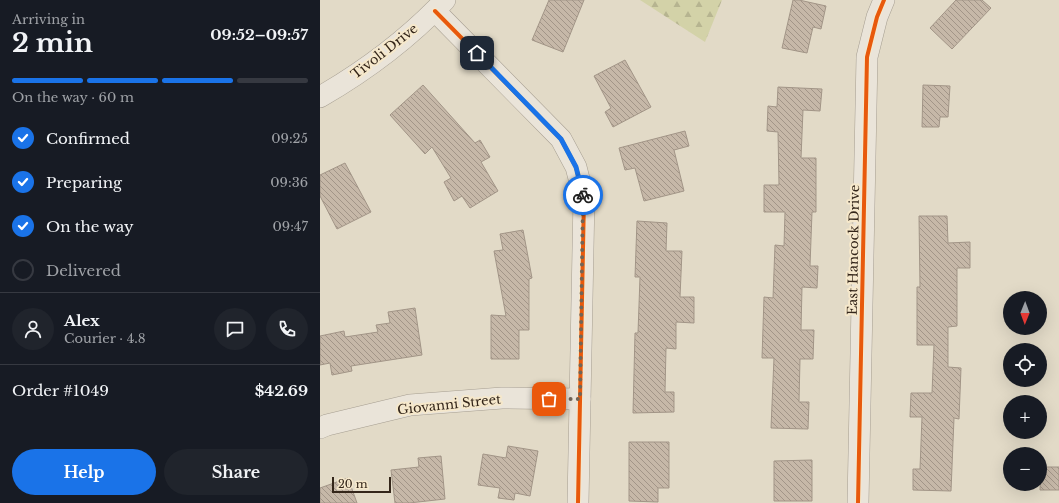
<!DOCTYPE html>
<html lang="en">
<head>
<meta charset="utf-8">
<style>
	:root { --surface:#171b24; --page:#20242c; --text:#f1f3f6; --muted:#9ea1a6; --line:#363941; --accent:#1a73e8 }
	body { margin:0; font-family:"Libre Baskerville",serif; background:var(--page); color:var(--text); height:100vh; display:flex; flex-direction:column; font-size:15px; white-space:nowrap }
	* { box-sizing:border-box; margin:0 }
	p { font-size:13px; color:var(--muted) }
	.icon { flex:none; width:22px; height:22px; fill:none; stroke:currentColor; stroke-width:2; stroke-linecap:round; stroke-linejoin:round }
	.map { position:relative; flex:1; overflow:hidden }
	.side { display:flex; flex-direction:column; background:var(--surface); width:320px }
	.side>* { flex:none }
	.needle { width:26px; rotate:181deg }
	.controls { position:absolute; left:683px; top:291px; display:grid; gap:8px }
	.controls a { display:grid; place-items:center; width:44px; height:44px; border-radius:50%; background:var(--surface); box-shadow:0 4px 16px #0002; font-size:20px }
	.scale { position:absolute; left:12px; bottom:10px; width:59px; box-sizing:border-box; padding-left:4px; border:2px solid #34261a; border-top:0; font-size:11px; line-height:14px; white-space:nowrap; color:#34261a; -webkit-text-stroke:3px #f6e8cb; paint-order:stroke }
	.pin { position:absolute; display:grid; place-items:center; width:34px; height:34px; color:#fff; margin:-17px; border-radius:8px; box-shadow:0 2px 6px #0006 }
	.courier { position:absolute; display:grid; place-items:center; width:40px; height:40px; margin:-20px; border:3px solid #1a73e8; border-radius:50%; background:#fff; color:#222; box-shadow:0 1px 5px #0007 }
	.head em { font-style:normal; font-weight:700 }
	.head div { display:flex; flex-direction:column-reverse }
	.head { display:flex; align-items:center; justify-content:space-between; height:68px; padding:0 12px }
	h1 { font-size:26px; font-weight:700; line-height:30px }
	.bar { display:grid; grid-template-columns:repeat(4,1fr); gap:6px 4px; align-content:center; height:48px; padding:0 12px }
	.bar i { height:5px; border-radius:3px; background:var(--line) }
	.bar .current { background:var(--accent) }
	.bar p { grid-column:span 4 }
	.line { display:flex; align-items:center; gap:10px; padding:0 12px; border-top:1px solid var(--line) }
	.line div { flex:1 }
	.round { display:grid; place-items:center; flex:none; width:42px; height:42px; border-radius:21px; background:var(--page) }
	ol { padding:0 12px; list-style:none }
	li { display:flex; align-items:center; gap:12px; height:44px }
	li p { margin-inline-start:auto }
	li .icon { padding:4px; border-radius:50%; background:var(--accent); color:#fff; stroke-width:4 }
	li:last-child { color:var(--muted) }
	li i { width:22px; height:22px; border:2px solid var(--line); border-radius:50% }
	.cta { display:flex; gap:8px; margin-top:auto; padding:8px 12px }
	.cta a { flex:1; height:46px; border-radius:24px; background:var(--accent); color:#fff; font-size:16px; font-weight:700; line-height:46px; text-align:center }
	.cta a+a { background:var(--page); color:var(--text) }
	main { display:flex; flex:1; min-height:0 }
	.map>svg:first-child { display:block }
</style>
</head>
<body>
<main>
<section class="side">
<div class="head"><div><h1>2 min</h1><p>Arriving in</p></div><em>09:52–09:57</em></div>
<div class="bar"><i class="current"></i><i class="current"></i><i class="current"></i><i></i><p>On the way · 60 m</p></div>
<ol>
<li><svg class="icon" aria-label="check" viewBox="0 0 24 24"><path d="M5 12l5 5 9-10"/></svg>Confirmed<p>09:25</p></li>
<li><svg class="icon" aria-label="check" viewBox="0 0 24 24"><path d="M5 12l5 5 9-10"/></svg>Preparing<p>09:36</p></li>
<li><svg class="icon" aria-label="check" viewBox="0 0 24 24"><path d="M5 12l5 5 9-10"/></svg>On the way<p>09:47</p></li>
<li><i></i>Delivered</li>
</ol>
<div class="line" style="height:72px"><a class="round"><svg class="icon" aria-label="person" viewBox="0 0 24 24"><circle cx="12" cy="8" r="4"/><path d="M4 21q1-7 8-7t8 7"/></svg></a><div><b>Alex</b><p>Courier · 4.8</p></div><a class="round"><svg class="icon" aria-label="chat" viewBox="0 0 24 24"><path d="M4 5h16v11H9l-5 4z"/></svg></a><a class="round"><svg class="icon" aria-label="phone" viewBox="0 0 24 24"><path d="M5 4h4l2 5-3 2q2 4 5 5l2-3 5 2v4C11 20 4 13 5 4z"/></svg></a></div>
<div class="line" style="height:52px"><div>Order #1049</div><b>$42.69</b></div>
<div class="cta"><a>Help</a><a>Share</a></div>
</section>
<div class="map">
<svg width="739" height="503" viewBox="0 0 739 503">
	<defs>
		<pattern id="forest-firs" width="22" height="20" patternUnits="userSpaceOnUse"><rect width="22" height="20" fill="#d3d2a8"/><path d="M5 1l3.5 6h-7zM16 11l3.5 6h-7z" fill="#b6b490"/></pattern>
		<pattern id="building-back-hatch" width="6" height="6" patternUnits="userSpaceOnUse"><rect width="6" height="6" fill="#c6b8a8"/><path d="M-1 5l2 2M0 0l6 6M5-1l2 2" fill="none" stroke="#a29588"/></pattern>
	</defs>
	<rect width="100%" height="100%" fill="#e2dac7"/>
	<path fill="url(#forest-firs)" d="M320,0h82l-17,42z"/>
	<g fill="url(#building-back-hatch)" stroke="#a29587">
		<path d="M229,0h35l-21,52 -31,-12z"/>
		<path d="M473,0h6l27,6 -5,23 -8,-2 -6,26 -25,-5z"/>
		<path d="M636,0h26l9,8 -39,41 -22,-21z"/>
		<path d="M305,60l26,47 -38,20 -8,-15 6,-4 -17,-32z"/>
		<path d="M103,85l52,58 5,-3 10,17 -9,5 17,29 -28,17 -8,-12 -8,5 -10,-19 7,-4 -19,-31 -7,7 -35,-39z"/>
		<path d="M603,85l27,1 -2,31h-8l-1,10h-17z"/>
		<path d="M458,87l44,2 -2,22 -17,-1 -2,48h15v54h-4l-2,54h8l-1,22 -15,-1 -1,43h13l-1,29h-13l-1,43h10l-1,27 -37,-1 3,-70h-12l2,-61 9,1 2,-53 9,1 1,-34h-21v-27h15l-1,-53 -11,-1 1,-25 9,1z"/>
		<path d="M365,131l4,15 -15,4 10,41 -40,10 -9,-33 -10,2 -6,-22z"/>
		<path d="M25,163l26,49 -34,17 -17,-33v-21z"/>
		<path d="M599,216h28l1,27 22,-1v26h-13v58l-9,1v40l13,1 -2,51 -5,-1 -3,73 -38,-1v-21h7l2,-52h-12l1,-24h21l2,-48h-17v-58h3z"/>
		<path d="M317,221l30,2 -1,28h16l-2,46h14v26l-18,-1v27l-10,-1 -1,44h9v20l-41,1 2,-80h3l2,-56h-5z"/>
		<path d="M203,230l9,48 -3,1v51h-10v29h-28v-44l15,1 -12,-65 9,-1 -3,-16z"/>
		<path d="M95,308l7,47 -71,11 1,5 -20,4 -2,-12 -10,2v-29l24,-5 1,6 33,-5 -2,-7 14,-2 -2,-11z"/>
		<path d="M309,442h40v46h-11v14l-29,-1z"/>
		<path d="M188,446l30,5 -8,45 -15,-3 -1,7 -16,-2 2,-10 -22,-3 5,-31 23,4z"/>
		<path d="M121,456l4,43 -36,4h-14l-4,-33 28,-3 -1,-9z"/>
		<path d="M492,460v41h-38v-40z"/>
		<path d="M721,467h18v23h-19z"/>
		<path d="M28,478l9,25h-37v-15z"/>
	</g>
	<g fill="none" stroke-linecap="round" stroke-linejoin="round">
		<g stroke="#a69e91" stroke-width="22">
			<g id="minor">
				<path d="M115,11l126,128 15,28 8,31 -6,305"/>
				<path d="M0,97c45,-26 89,-59 125,-97"/>
				<path d="M0,428l7,-3 83,-20 92,-7 78,1"/>
				<path d="M538,503l9,-446 10,-40 7,-17"/>
			</g>
		</g>
		<use href="#minor" stroke="#eae4d9" stroke-width="21"/>
		<g stroke="#f6e8cb" stroke-width="6">
			<g id="cycleway">
				<path d="M115,11l126,128 15,28 8,31 -6,305"/>
				<path d="M538,503l9,-446 10,-40 7,-17"/>
			</g>
		</g>
		<use href="#cycleway" stroke="#e8590c" stroke-width="4"/>
	</g>
	<g fill="none" stroke-linecap="round" stroke-linejoin="round">
		<path stroke="#716557" stroke-width="4" stroke-dasharray="0 7.2" d="M229,399h31l3,-204"/>
		<path stroke="#1a73e8" stroke-width="5" d="M157,53l84,86 15,28 7,28"/>
	</g>
	<g text-anchor="middle" stroke-width="4" stroke-linejoin="round" paint-order="stroke">
		<g font-size="13" fill="#34261a" stroke="#f6e8cb">
			<text transform="translate(64 51) rotate(-38)" y="5">Tivoli Drive</text>
			<text transform="translate(533 250) rotate(-89)" y="5">East Hancock Drive</text>
			<text transform="translate(129 404) rotate(-6)" y="5">Giovanni Street</text>
		</g>
	</g>
</svg>
<div class="controls">
<a><svg class="needle" viewBox="-14 -14 28 28"><path d="M0-13l5 13h-10z" fill="#e53935"/><path d="M0 13l5-13h-10z" fill="#9ea1a6"/></svg></a>
<a><svg class="icon" aria-label="locate" viewBox="0 0 24 24"><circle cx="12" cy="12" r="6"/><path d="M12 2v4M12 18v4M2 12h4M18 12h4"/></svg></a>
<a>+</a>
<a>−</a>
</div>
<div class="scale">20 m</div>
<div class="pin" style="left:229px;top:399px;background:#ea580c"><svg class="icon" aria-label="bag" viewBox="0 0 24 24"><path d="M5 8h14l-1 12H6zM9 8a3 3 0 0 1 6 0"/></svg></div>
<div class="pin" style="left:157px;top:53px;background:#1f2937"><svg class="icon" aria-label="home" viewBox="0 0 24 24"><path d="M3 11l9-7 9 7M6 9v11h12V9"/></svg></div>
<div class="courier" style="left:263px;top:195px"><svg class="icon" aria-label="bike" viewBox="0 0 24 24"><circle cx="6" cy="16" r="4"/><circle cx="18" cy="16" r="4"/><path d="M6 16l4-8h5l3 8M10 8l3 8H6M13 5h3"/></svg></div>
</div>
</main>
</body>
</html>
